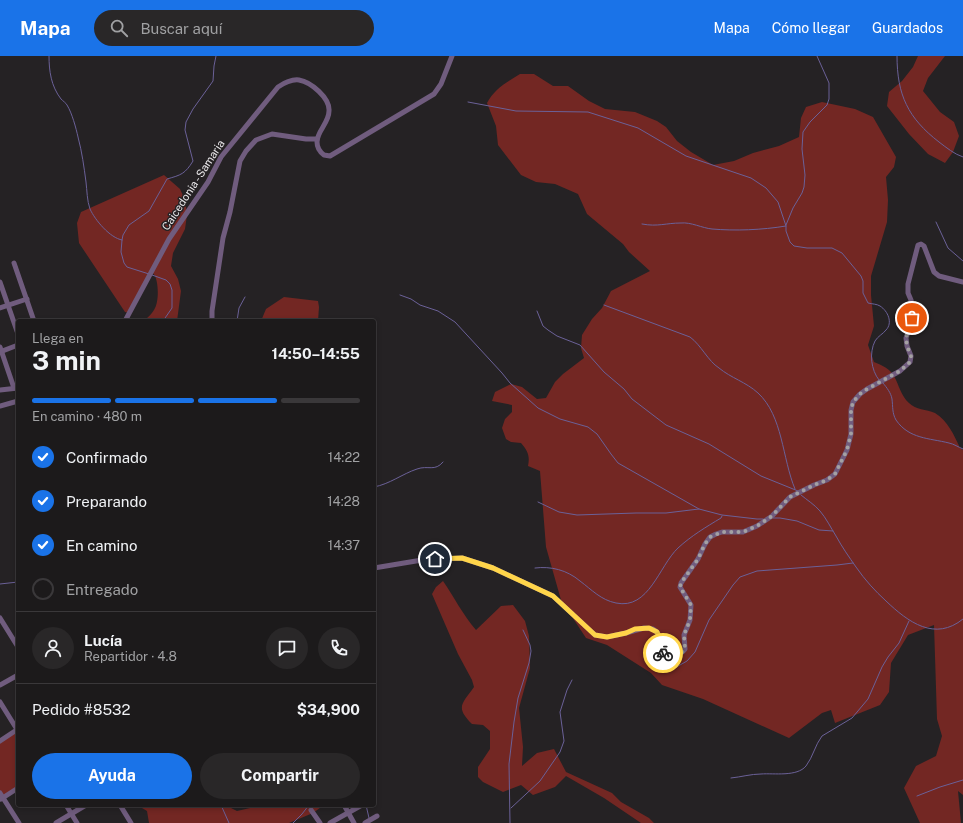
<!DOCTYPE html>
<html lang="es">
<head>
<meta charset="utf-8">
<style>
	:root { --surface:#1c1a1b; --page:#292728; --text:#f1f3f6; --muted:#a0a1a3; --line:#3a383a; --accent:#1a73e8 }
	body { margin:0; font-family:"Public Sans",sans-serif; background:var(--page); color:var(--text); height:100vh; display:flex; flex-direction:column; font-size:15px; white-space:nowrap }
	* { box-sizing:border-box; margin:0 }
	p { font-size:13px; color:var(--muted) }
	.icon { flex:none; width:22px; height:22px; fill:none; stroke:currentColor; stroke-width:2; stroke-linecap:round; stroke-linejoin:round }
	.map { position:relative; flex:1; overflow:hidden }
	.sheet { position:absolute; left:16px; top:263px; width:360px; height:488px; display:flex; flex-direction:column; background:var(--surface); border-radius:4px; box-shadow:0 2px 6px #0003,0 0 0 1px var(--line) }
	.sheet>* { flex:none }
	.pin { position:absolute; display:grid; place-items:center; width:34px; height:34px; color:#fff; margin:-17px; border:2px solid #fff; border-radius:50%; box-shadow:0 1px 4px #0007 }
	.courier { position:absolute; display:grid; place-items:center; width:40px; height:40px; margin:-20px; border:3px solid #ffd54a; border-radius:50%; background:#fff; color:#222; box-shadow:0 1px 5px #0007 }
	.overview em { font-style:normal; font-weight:700 }
	.overview div { display:flex; flex-direction:column-reverse }
	.overview { display:flex; align-items:center; justify-content:space-between; height:68px; padding:0 16px }
	h1 { font-size:26px; font-weight:700; line-height:30px }
	.bar { display:grid; grid-template-columns:repeat(4,1fr); gap:6px 4px; align-content:center; height:48px; padding:0 16px }
	.bar i { height:5px; border-radius:3px; background:var(--line) }
	.bar .current { background:var(--accent) }
	.bar p { grid-column:span 4 }
	.line { display:flex; align-items:center; gap:10px; padding:0 16px; border-top:1px solid var(--line) }
	.line div { flex:1 }
	.round { display:grid; place-items:center; flex:none; width:42px; height:42px; border-radius:21px; background:var(--page) }
	ol { padding:0 16px; list-style:none }
	li { display:flex; align-items:center; gap:12px; height:44px }
	li p { margin-inline-start:auto }
	li .icon { padding:4px; border-radius:50%; background:var(--accent); color:#fff; stroke-width:4 }
	li:last-child { color:var(--muted) }
	li i { width:22px; height:22px; border:2px solid var(--line); border-radius:50% }
	.cta { display:flex; gap:8px; margin-top:auto; padding:8px 16px }
	.cta a { flex:1; height:46px; border-radius:24px; background:var(--accent); color:#fff; font-size:16px; font-weight:700; line-height:46px; text-align:center }
	.cta a+a { background:var(--page); color:var(--text) }
	header { display:flex; align-items:center; gap:24px; box-sizing:border-box; height:56px; padding:0 20px; background:var(--accent); color:#fff }
	header strong { font-size:19px }
	nav { display:flex; gap:22px; margin-inline-start:auto; font-size:14px }
	.search { width:280px; height:36px; background:var(--page); display:flex; align-items:center; gap:10px; box-sizing:border-box; padding:0 14px; border-radius:22px; color:var(--muted); font-size:15px }
	.map>svg:first-child { display:block }
</style>
</head>
<body>
<header>
<strong>Mapa</strong>
<div class="search"><svg class="icon" aria-label="search" viewBox="0 0 24 24"><circle cx="10" cy="10" r="6"/><path d="M15 15l6 6"/></svg>Buscar aquí</div>
<nav><a>Mapa</a><a>Cómo llegar</a><a>Guardados</a></nav>
</header>
<div class="map">
<svg width="963" height="767" viewBox="0 0 963 767">
	<rect width="100%" height="100%" fill="#252224"/>
	<g fill="#732723">
		<path d="M918,0h27l-17,22 -5,13 17,21 14,10 5,14 -6,16 -8,11 -17,-9 -19,-20 -22,-28 2,-14 13,-11 11,-14z"/>
		<path d="M520,18h14l19,12h15l21,15 16,8 30,3 22,9 9,6 11,14 14,11 22,13 21,-4 19,-8 26,-7 20,-9 2,-19 5,-11 16,-5 33,7 18,8 23,40 -2,10 -8,10 2,23 -1,22 -16,54v19l3,31 -6,19 6,17c8,3 16,7 20,14 5,9 7,20 15,27 7,7 17,6 26,10 13,8 19,22 25,35l3,2v345l-5,-4 3,32h-41l-16,-35 12,-22 20,-10 6,-20 -5,-17 -3,-94 -26,10 -17,28 -2,29 -9,13 -45,18 -4,-13 -9,3 -33,25 -86,-39 -41,-14 -11,-12 -44,-28 -21,-7 -25,-38 -15,-53 -6,-76 -12,-5c2,-10 0,-15 -7,-23l-10,-1 -5,-3 -4,-11 3,-9 7,-7v-7l-20,-4 3,-9 16,-8 11,3 15,12 9,-1 9,-16 8,-8 21,-16 -3,-10 1,-13 10,-16 10,-11 9,-17 39,-20 -21,-19 -6,-8 -36,-30 -9,-20 -23,-10 -19,-2 -15,-7 -23,-30 -2,-19 -9,-23c7,-14 20,-21 33,-29z"/>
		<path d="M164,119l16,14 5,11 2,15 -2,14 -12,24 -2,13 7,13 3,12 -4,30h-33c4,-4 9,-8 11,-13 4,-7 4,-29 -2,-35l-23,40 -5,-1 -46,-69 -2,-20 4,-11z"/>
		<path d="M284,241l34,4 1,6 -1,14h-57l5,-12z"/>
		<path d="M443,525c11,16 20,34 33,49l25,-24 12,-1 12,16 4,15 1,32 -11,40 4,39 -1,19 15,-13 17,-4 12,23 46,21 9,9 28,16 5,5h-13l-37,-25 -38,-22 -11,11 -22,8 -12,-10 -18,7 -20,-10 -5,-5v-10l12,-18v-18l-7,-6 -11,-1c-17,-17 -10,-20 2,-37l-2,-7 -14,-26 -26,-60 4,-7z"/>
		<path d="M18,675v57l-15,10 -3,-5v-52z"/>
		<path d="M137,749h92l2,3 6,3 13,-3 6,-3h68l-11,8 -24,10h-140l-2,-12z"/>
	</g>
	<g fill="none" stroke-linecap="round" stroke-linejoin="round">
		<g stroke="#6b6198" stroke-width="1">
			<path d="M49,0c0,15 2,30 12,43 2,2 5,4 6,6 5,8 9,23 11,32 4,15 6,30 8,45 1,8 1,19 4,27 5,11 20,29 32,31"/>
			<path d="M897,0c0,39 11,62 42,86 8,6 15,12 24,15"/>
			<path d="M468,46l48,9 72,1 50,16 48,28 65,22 15,10 12,14 8,24v5l4,11 4,4 13,2h25l10,5 19,23 2,5v12l5,10c4,1 9,1 12,3 8,5 13,17 6,24 -3,4 -8,6 -11,11 -6,12 -4,29 4,39"/>
			<path d="M936,166l12,26 15,13"/>
			<path d="M642,168c16,3 24,-1 39,-1 10,-1 21,5 31,6 23,2 50,1 74,-3"/>
			<path d="M786,169l7,-17 9,-15 2,-6 1,-12 -3,-26 1,-17 7,-10 17,-17 2,-6v-16l-12,-27"/>
			<path d="M149,218l-22,-7 -3,-4 -3,-11 1,-12 1,-5 6,-10 20,-14 18,-32c14,-4 18,-5 26,-18l-8,-31 1,-8 7,-13 20,-28 1,-15 2,-10"/>
			<path d="M152,219l14,5 4,4 2,6v18l-9,13"/>
			<path d="M400,239l11,4 9,6 18,6 17,11 47,51 8,10 28,25 22,11 28,8 9,7 14,20 7,9 81,46 23,6 35,4h6"/>
			<path d="M604,249l86,32c11,8 18,24 29,31 12,10 27,14 39,25 25,23 24,65 37,96"/>
			<path d="M537,255l6,15 5,4 9,6 23,9 24,27 20,17 8,10 34,26 43,19 52,32 37,15"/>
			<path d="M237,265l2,-13 6,-11"/>
			<path d="M883,327c4,5 8,10 9,16 1,8 0,14 4,21 13,19 33,18 53,23 5,1 9,4 14,6"/>
			<path d="M374,431c16,-3 28,-13 43,-18 11,-4 18,3 26,-7"/>
			<path d="M801,439c6,5 14,10 19,16 6,7 11,17 16,25 6,11 13,21 20,31 9,13 19,24 30,34 22,21 49,41 77,18"/>
			<path d="M538,446l21,10 18,3 59,-2h30l33,-4"/>
			<path d="M773,462h7l17,3 22,9 14,1"/>
			<path d="M535,512c16,-2 32,2 45,13 12,9 21,19 36,22 33,7 43,-37 62,-55 13,-12 28,-21 43,-30l1,-2"/>
			<path d="M0,528l18,-2"/>
			<path d="M673,613l14,-8 8,-9 14,-32 24,-35 7,-8 17,-6 80,-6 16,-2"/>
			<path d="M731,722c10,-1 20,-4 30,-4 13,-1 36,3 45,-8 7,-9 9,-21 16,-30l30,-18 16,-19 14,-32 6,-10 11,-14 10,-22"/>
			<path d="M917,740l23,-9 23,-7"/>
			<path d="M221,749l8,18"/>
			<path d="M366,749l3,13"/>
			<path d="M511,752l29,-27 20,-29 4,-11 -4,-29 7,-22 5,-10"/>
			<path d="M293,767l9,-9 7,-9"/>
			<path d="M510,767l-1,-59 5,-42 4,-24 11,-35 2,-12 -1,-6 -7,-15"/>
		</g>
		<g stroke="#705c7e" stroke-width="5">
			<path d="M14,207l20,58"/>
			<path d="M0,226l18,52"/>
			<path d="M0,252l27,-9"/>
			<path d="M125,265l44,-82 39,-57 13,-25 57,-70c6,-4 13,-8 21,-7 12,2 31,18 30,31 0,12 -12,20 -12,31 0,6 3,10 7,13l6,1 104,-62 7,-10 11,-28"/>
			<path d="M212,265v-10l11,-73 7,-26 10,-51 6,-10 10,-11 16,-6 34,5h11"/>
			<path d="M0,291l14,41"/>
			<path d="M0,296l18,-7"/>
			<path d="M0,334l18,-2"/>
			<path d="M0,350l18,-5"/>
			<path d="M374,512l48,-8 40,-2 31,10 60,28 42,39 12,2 19,-4 18,-5 9,1 4,3 4,8 3,14c8,5 16,2 21,-5l-1,-14 6,-15 1,-15 -11,-18 1,-4 17,-24 7,-15 5,-7 6,-3 6,-2h21l14,-6 15,-10 18,-19 24,-12 13,-5 8,-6 12,-24 4,-16v-24l2,-8 7,-8 7,-5 33,-18 10,-9 1,-6 -4,-10 -1,-8 4,-11 3,-15 -2,-12 -3,-7v-9l10,-39 3,-1 3,2 10,26 5,4 24,6"/>
			<path d="M0,562l18,29"/>
			<path d="M0,629l18,-10"/>
			<path d="M0,646l18,29"/>
			<path d="M0,685l18,-12"/>
			<path d="M0,737l19,30"/>
			<path d="M1,743l17,-11"/>
			<path d="M66,749l11,18"/>
			<path d="M120,749l11,18"/>
			<path d="M344,749l10,18"/>
			<path d="M311,754l9,13"/>
			<path d="M56,767l30,-18"/>
			<path d="M330,767l32,-18"/>
			<path d="M365,767l12,-7"/>
		</g>
	</g>
	<g fill="none" stroke-linecap="round" stroke-linejoin="round">
		<path stroke="#a4a1a3" stroke-width="4" stroke-dasharray="0 7.2" d="M663,597c7,7 17,3 22,-4l-1,-14 6,-15 1,-15 -11,-18 1,-4 17,-24 7,-15 5,-7 12,-5h21l14,-6 15,-10 18,-19 24,-12 13,-5 8,-6 12,-24 4,-16v-24l2,-8 7,-8 7,-5 33,-18 10,-9 1,-6 -4,-10 -1,-8 6,-20"/>
		<path stroke="#ffd54a" stroke-width="5" d="M435,503l27,-1 31,10 60,28 42,39 12,2 19,-4 9,-4 14,-1 8,4 4,8 2,13"/>
	</g>
	<g text-anchor="middle" stroke-width="3" stroke-linejoin="round" paint-order="stroke">
		<g font-size="11" fill="#e8e6e8" stroke="#252224">
			<text transform="translate(193 129) rotate(-57)" y="4">Caicedonia - Samaria</text>
		</g>
	</g>
</svg>
<div class="pin" style="left:912px;top:262px;background:#ea580c"><svg class="icon" aria-label="bag" viewBox="0 0 24 24"><path d="M5 8h14l-1 12H6zM9 8a3 3 0 0 1 6 0"/></svg></div>
<div class="pin" style="left:435px;top:503px;background:#1f2937"><svg class="icon" aria-label="home" viewBox="0 0 24 24"><path d="M3 11l9-7 9 7M6 9v11h12V9"/></svg></div>
<div class="courier" style="left:663px;top:597px"><svg class="icon" aria-label="bike" viewBox="0 0 24 24"><circle cx="6" cy="16" r="4"/><circle cx="18" cy="16" r="4"/><path d="M6 16l4-8h5l3 8M10 8l3 8H6M13 5h3"/></svg></div>
<section class="sheet">
<div class="overview"><div><h1>3 min</h1><p>Llega en</p></div><em>14:50–14:55</em></div>
<div class="bar"><i class="current"></i><i class="current"></i><i class="current"></i><i></i><p>En camino · 480 m</p></div>
<ol>
<li><svg class="icon" aria-label="check" viewBox="0 0 24 24"><path d="M5 12l5 5 9-10"/></svg>Confirmado<p>14:22</p></li>
<li><svg class="icon" aria-label="check" viewBox="0 0 24 24"><path d="M5 12l5 5 9-10"/></svg>Preparando<p>14:28</p></li>
<li><svg class="icon" aria-label="check" viewBox="0 0 24 24"><path d="M5 12l5 5 9-10"/></svg>En camino<p>14:37</p></li>
<li><i></i>Entregado</li>
</ol>
<div class="line" style="height:72px"><a class="round"><svg class="icon" aria-label="person" viewBox="0 0 24 24"><circle cx="12" cy="8" r="4"/><path d="M4 21q1-7 8-7t8 7"/></svg></a><div><b>Lucía</b><p>Repartidor · 4.8</p></div><a class="round"><svg class="icon" aria-label="chat" viewBox="0 0 24 24"><path d="M4 5h16v11H9l-5 4z"/></svg></a><a class="round"><svg class="icon" aria-label="phone" viewBox="0 0 24 24"><path d="M5 4h4l2 5-3 2q2 4 5 5l2-3 5 2v4C11 20 4 13 5 4z"/></svg></a></div>
<div class="line" style="height:52px"><div>Pedido #8532</div><b>$34,900</b></div>
<div class="cta"><a>Ayuda</a><a>Compartir</a></div>
</section>
</div>
</body>
</html>
